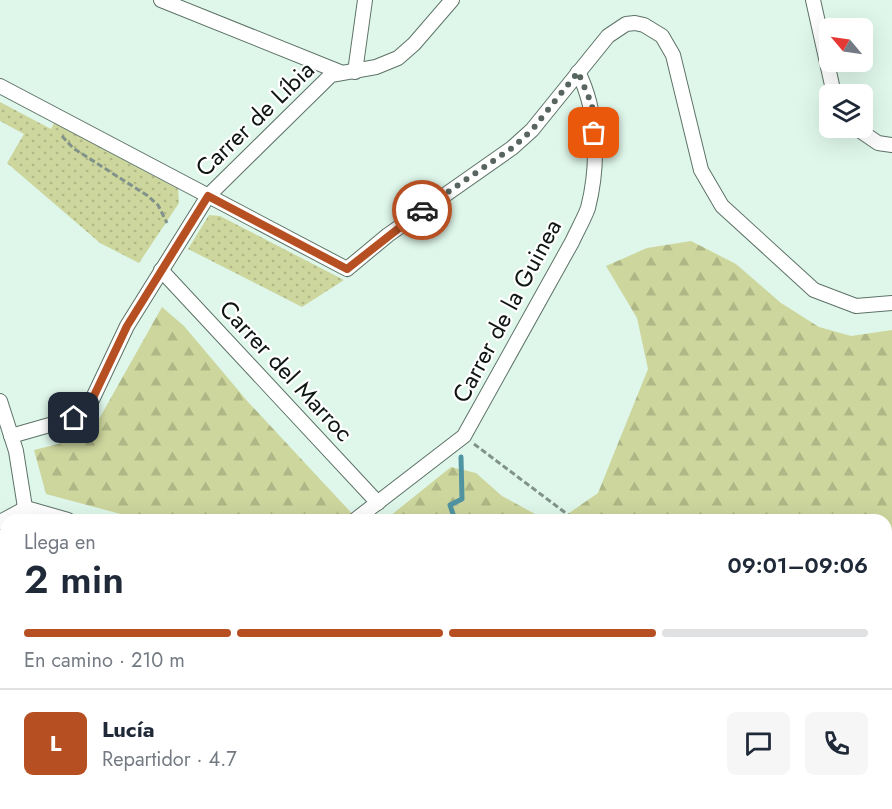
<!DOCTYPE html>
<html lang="es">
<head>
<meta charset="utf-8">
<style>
	:root { --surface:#fff; --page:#f6f6f7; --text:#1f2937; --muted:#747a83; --line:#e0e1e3; --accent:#b65022 }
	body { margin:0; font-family:Jost,sans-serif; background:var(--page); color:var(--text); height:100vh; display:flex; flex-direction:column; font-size:22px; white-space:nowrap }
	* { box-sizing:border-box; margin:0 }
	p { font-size:20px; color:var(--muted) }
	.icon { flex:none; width:33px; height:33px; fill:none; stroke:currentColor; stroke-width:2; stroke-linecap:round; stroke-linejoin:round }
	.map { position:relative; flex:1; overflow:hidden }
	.drawer { position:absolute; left:0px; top:514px; width:892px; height:296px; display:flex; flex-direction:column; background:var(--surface); border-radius:18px 18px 0 0; box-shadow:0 6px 24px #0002 }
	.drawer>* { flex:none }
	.needle { width:39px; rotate:299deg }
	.fabs { position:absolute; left:819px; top:18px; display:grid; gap:12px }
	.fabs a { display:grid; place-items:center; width:54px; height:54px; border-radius:9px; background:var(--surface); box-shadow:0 6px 24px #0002; font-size:30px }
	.pin { position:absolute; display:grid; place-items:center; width:51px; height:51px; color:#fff; margin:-26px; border-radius:12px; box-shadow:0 3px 9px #0006 }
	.courier { position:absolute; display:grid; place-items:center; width:60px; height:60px; margin:-30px; border:4px solid #b65022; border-radius:50%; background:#fff; color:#222; box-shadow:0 2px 8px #0007 }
	.head em { font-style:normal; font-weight:600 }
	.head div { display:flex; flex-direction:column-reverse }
	.head { display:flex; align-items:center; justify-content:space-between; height:102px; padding:0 24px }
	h1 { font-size:39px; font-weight:600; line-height:45px }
	.bar { display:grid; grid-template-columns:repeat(4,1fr); gap:9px 6px; align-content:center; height:72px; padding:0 24px }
	.bar i { height:8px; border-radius:4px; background:var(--line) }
	.bar .selected { background:var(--accent) }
	.bar p { grid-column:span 4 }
	.line { display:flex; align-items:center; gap:15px; padding:0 24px; border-top:2px solid var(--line) }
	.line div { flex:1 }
	.round { display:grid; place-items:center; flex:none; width:63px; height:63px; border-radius:9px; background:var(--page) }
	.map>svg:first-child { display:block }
</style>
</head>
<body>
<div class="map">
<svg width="892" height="809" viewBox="0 0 892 809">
	<defs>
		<pattern id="forest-firs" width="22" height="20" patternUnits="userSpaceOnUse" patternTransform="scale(1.5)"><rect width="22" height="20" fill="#cdd69d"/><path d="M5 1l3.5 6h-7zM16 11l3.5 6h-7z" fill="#afb786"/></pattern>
		<pattern id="park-dots" width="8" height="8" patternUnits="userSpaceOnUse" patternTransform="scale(1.5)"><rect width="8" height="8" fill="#cdd69d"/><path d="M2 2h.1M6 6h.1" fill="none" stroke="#afb786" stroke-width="1.8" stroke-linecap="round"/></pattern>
	</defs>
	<rect width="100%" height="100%" fill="#dff7eb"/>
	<g fill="#cdd69d">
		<path d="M892,606v203h-228l-1,-5h223v-196z"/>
		<path d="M98,804h436l6,5h-449z"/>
	</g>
	<g fill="url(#forest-firs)">
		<path d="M691,241l45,23 45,39 38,24 32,9 41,-6v276l-5,2 -1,-88h-327l39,-27 50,-124 -11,-51 -31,-52 41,-18z"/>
		<path d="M162,307l22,19 65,77 109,117h-215l-97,-26 -12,-44 40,-10 25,-21z"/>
		<path d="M451,467l25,6 26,23 44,24h-161z"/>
		<path d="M534,804h129l1,5h-124z"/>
	</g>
	<g fill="url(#park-dots)">
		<path d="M0,102l51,27 3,-6 124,66 1,14 -40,60 -39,-20 -93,-80 17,-29 -24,-13z"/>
		<path d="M209,215l11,1 124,64 -42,27 -114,-58z"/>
	</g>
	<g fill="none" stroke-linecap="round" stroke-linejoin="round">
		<g stroke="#5194a1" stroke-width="5">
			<path d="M455,520l-5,-15 12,-6 -1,-42"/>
			<path d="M515,804l3,5"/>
		</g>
		<g stroke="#5d7267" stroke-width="16">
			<g id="minor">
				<path d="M161,0l179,72"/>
				<path d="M813,0l21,94"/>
				<path d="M355,72l10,-72"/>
				<path d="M0,86l347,183 41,-34 124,-87 20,-18 76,-94 18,-12 9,-1 9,2 18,11 11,19 28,115 21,36 92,84 42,16 36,-3"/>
				<path d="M856,128l22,15 14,2"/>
				<path d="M161,270l217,233"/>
				<path d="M0,401l16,50 11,69"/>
				<path d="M11,436l63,-18 17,-16 36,-76 81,-130 123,-121 45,-8 22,-9 16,-14 38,-44"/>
				<path d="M355,520l109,-84 108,-194c5,-11 12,-23 16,-34 11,-43 10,-97 -10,-136"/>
				<path d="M0,522l26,-14 42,12"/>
				<path d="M27,809l2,-5"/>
			</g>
		</g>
		<g stroke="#81928a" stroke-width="3" stroke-dasharray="6 3" stroke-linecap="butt">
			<path d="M62,136l11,12 75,48 10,9 9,18"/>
			<path d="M474,444l101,76"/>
			<path d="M886,623l6,-6"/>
			<path d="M886,652l6,1"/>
			<path d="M886,704l6,-3"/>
			<path d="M660,809l1,-5"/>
			<path d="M698,809l2,-5"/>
		</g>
		<use href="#minor" stroke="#fff" stroke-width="14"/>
	</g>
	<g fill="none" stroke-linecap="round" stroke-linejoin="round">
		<path stroke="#57655e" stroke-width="6" stroke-dasharray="0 10.8" d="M422,210l90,-62 20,-18 46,-58 14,33 2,28"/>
		<path stroke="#b65022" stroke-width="8" d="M74,418l17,-16 36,-76 81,-130 139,73 75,-59"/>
	</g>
	<g text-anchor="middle" stroke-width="4.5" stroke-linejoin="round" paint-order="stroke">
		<g font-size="24" fill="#0e1612" stroke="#fff">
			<text transform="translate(255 119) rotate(-44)" y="8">Carrer de Líbia</text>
			<text transform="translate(507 311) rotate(-62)" y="8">Carrer de la Guinea</text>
			<text transform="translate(286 371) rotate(47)" y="8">Carrer del Marroc</text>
		</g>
	</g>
</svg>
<div class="fabs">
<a><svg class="needle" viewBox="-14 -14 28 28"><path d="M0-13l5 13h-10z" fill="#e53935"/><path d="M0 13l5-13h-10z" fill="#747a83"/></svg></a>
<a><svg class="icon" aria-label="layers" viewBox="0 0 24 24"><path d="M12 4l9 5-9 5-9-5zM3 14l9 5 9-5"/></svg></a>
</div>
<div class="pin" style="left:594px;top:133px;background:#ea580c"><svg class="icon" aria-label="bag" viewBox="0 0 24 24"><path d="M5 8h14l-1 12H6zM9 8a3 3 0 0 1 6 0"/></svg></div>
<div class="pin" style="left:74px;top:418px;background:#1f2937"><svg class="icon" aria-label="home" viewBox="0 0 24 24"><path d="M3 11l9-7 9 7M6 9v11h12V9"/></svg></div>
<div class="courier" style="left:422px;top:210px"><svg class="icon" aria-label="car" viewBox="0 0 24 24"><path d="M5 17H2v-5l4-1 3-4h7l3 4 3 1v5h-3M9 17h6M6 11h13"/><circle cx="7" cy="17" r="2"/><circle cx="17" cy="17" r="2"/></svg></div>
<section class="drawer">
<div class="head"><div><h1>2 min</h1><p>Llega en</p></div><em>09:01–09:06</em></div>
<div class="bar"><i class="selected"></i><i class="selected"></i><i class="selected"></i><i></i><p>En camino · 210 m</p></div>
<div class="line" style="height:108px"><b class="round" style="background:var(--accent);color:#fff">L</b><div><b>Lucía</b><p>Repartidor · 4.7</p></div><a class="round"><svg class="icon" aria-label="chat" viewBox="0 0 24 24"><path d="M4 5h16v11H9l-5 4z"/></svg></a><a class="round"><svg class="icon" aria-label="phone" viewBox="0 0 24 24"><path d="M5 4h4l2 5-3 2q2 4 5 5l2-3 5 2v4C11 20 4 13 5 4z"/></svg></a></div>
</section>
</div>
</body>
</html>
